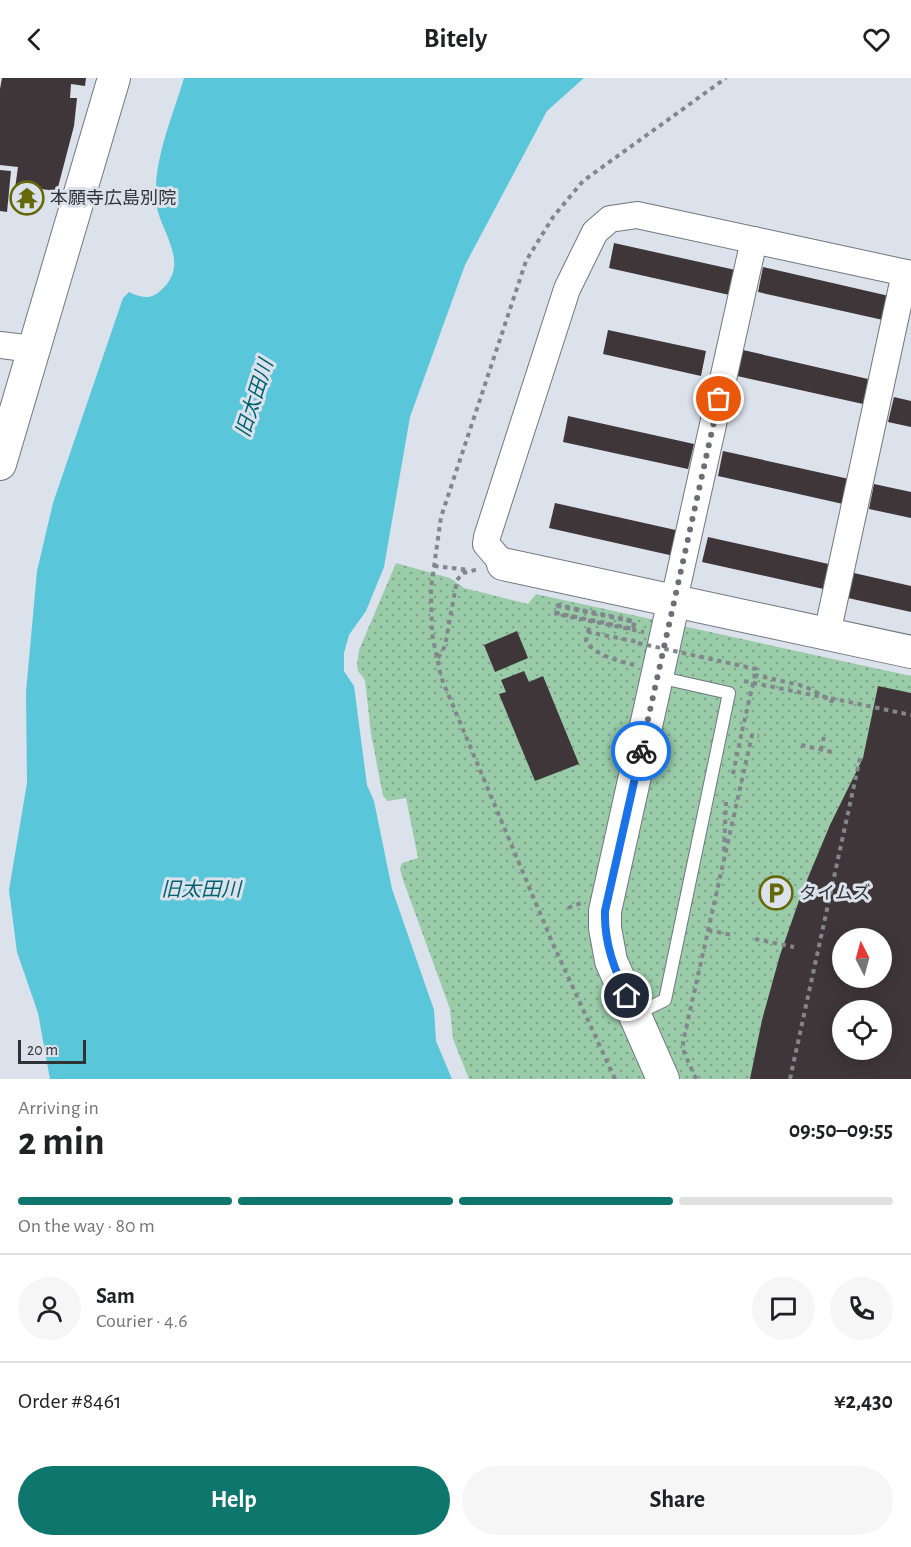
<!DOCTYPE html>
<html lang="en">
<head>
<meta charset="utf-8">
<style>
	:root { --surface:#fff; --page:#f6f6f6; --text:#202124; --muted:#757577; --line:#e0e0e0; --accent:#0f766e }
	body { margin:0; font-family:"Alegreya Sans","Noto Sans JP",sans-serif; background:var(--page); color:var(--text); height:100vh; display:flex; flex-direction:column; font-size:22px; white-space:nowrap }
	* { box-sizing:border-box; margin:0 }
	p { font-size:20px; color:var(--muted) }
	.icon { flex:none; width:33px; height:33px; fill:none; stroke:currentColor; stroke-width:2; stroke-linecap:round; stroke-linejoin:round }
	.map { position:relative; height:1001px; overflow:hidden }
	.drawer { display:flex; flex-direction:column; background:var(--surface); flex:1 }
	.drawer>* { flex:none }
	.needle { width:39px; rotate:354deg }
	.buttons { position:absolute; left:832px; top:850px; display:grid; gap:12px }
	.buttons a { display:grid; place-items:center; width:60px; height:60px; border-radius:50%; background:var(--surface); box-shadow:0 3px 15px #0003; font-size:30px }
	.scale { position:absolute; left:18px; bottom:15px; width:68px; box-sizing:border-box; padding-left:6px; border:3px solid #303336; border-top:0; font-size:16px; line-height:21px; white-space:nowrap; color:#303336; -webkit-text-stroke:4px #dce2ec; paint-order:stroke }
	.pin { position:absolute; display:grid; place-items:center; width:51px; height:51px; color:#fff; margin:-26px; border:3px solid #fff; border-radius:50%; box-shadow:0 2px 6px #0007 }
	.courier { position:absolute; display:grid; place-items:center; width:60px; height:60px; margin:-30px; border:4px solid #1a73e8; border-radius:50%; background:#fff; color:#222; box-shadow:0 2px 8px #0007 }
	.head em { font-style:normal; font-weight:600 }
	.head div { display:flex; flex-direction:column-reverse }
	.head { display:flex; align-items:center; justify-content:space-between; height:102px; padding:0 18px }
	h1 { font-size:39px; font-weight:600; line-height:45px }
	.bar { display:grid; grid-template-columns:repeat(4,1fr); gap:9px 6px; align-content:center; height:72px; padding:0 18px }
	.bar i { height:8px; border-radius:4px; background:var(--line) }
	.bar .current { background:var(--accent) }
	.bar p { grid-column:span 4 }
	.line { display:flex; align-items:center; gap:15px; padding:0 18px; border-top:2px solid var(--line) }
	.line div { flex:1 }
	.round { display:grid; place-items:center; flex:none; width:63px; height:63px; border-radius:32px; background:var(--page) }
	.action { display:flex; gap:12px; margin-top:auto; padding:12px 18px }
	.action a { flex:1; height:69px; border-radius:36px; background:var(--accent); color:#fff; font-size:24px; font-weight:600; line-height:69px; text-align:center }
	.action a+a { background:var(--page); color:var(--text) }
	header { display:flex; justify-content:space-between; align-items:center; height:78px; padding:0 18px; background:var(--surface); font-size:27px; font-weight:600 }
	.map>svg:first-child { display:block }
</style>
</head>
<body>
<header><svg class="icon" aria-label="back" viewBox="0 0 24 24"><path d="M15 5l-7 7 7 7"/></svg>Bitely<svg class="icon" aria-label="heart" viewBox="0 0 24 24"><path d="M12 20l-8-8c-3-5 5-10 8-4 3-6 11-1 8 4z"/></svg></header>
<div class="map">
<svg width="911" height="1001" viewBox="0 0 911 1001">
	<defs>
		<pattern id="park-dots" width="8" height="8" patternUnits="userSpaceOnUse" patternTransform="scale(1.5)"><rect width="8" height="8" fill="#9acca9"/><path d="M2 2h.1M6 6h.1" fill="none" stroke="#7ea68a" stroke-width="1.8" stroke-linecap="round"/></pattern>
	</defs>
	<rect width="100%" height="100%" fill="#dce2ec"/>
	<path fill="url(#park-dots)" fill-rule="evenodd" d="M396,485l54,15 14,10 64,16 8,-10 375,82v403h-442l-16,-40 -3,-30 -48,-132 -2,-8 2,-6 16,-5 -12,-60 -18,3 -5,-5 -12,-62 -6,-54 -7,-9 -1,-7 2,-14zM843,861h39v39h-39zM843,933h39v39h-39z"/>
	<path fill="#5ac6da" d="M184,0h400l-37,33 -82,154 -55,152 -26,150 -18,44 -17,24 -5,18v18l10,15 13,99 7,16 18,88 42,121 2,31 16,38h-402l-12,-66 -21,-61 -8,-62 18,-107 -1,-91 11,-121 16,-68 70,-205 6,-6c10,5 21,8 30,0 30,-25 8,-51 -1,-80 -2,-7 -3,-19 -2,-27 2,-36 18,-73 28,-107z"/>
	<g fill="#3f363a" fill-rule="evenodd">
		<path d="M2,0h84l-1,8 -14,-2 -1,14h7l-3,28 -17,65 -24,-3 -2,17h-5l-1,4 -9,-1v-5h-3l5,-36 -18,-2v-76z"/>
		<path d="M0,92l11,1 -4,41 -7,-1z"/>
		<path d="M614,165l126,28 -6,25 -125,-28z"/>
		<path d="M763,189l126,29 -6,24 -125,-28z"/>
		<path d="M608,252l98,21 -5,25 -98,-22z"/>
		<path d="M743,272l125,29 -5,25 -126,-28z"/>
		<path d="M894,319l17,4v26l-23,-5z"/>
		<path d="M568,338l126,28 -6,25 -125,-27z"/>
		<path d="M723,373l126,28 -6,25 -125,-28z"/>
		<path d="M874,406l37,8v26l-42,-9z"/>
		<path d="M555,425l125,28 -6,25 -125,-28z"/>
		<path d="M708,459l125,28 -5,25 -126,-28z"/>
		<path d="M854,495l57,13v26l-63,-14z"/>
		<path d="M517,553l11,27 -33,14 -11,-27z"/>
		<path d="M524,593l5,11 14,-6 36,88 -44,17 -36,-87 7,-2 -5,-12z"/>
		<path d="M878,608l33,7v386h-161l12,-59 18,-65 22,-63 28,-67 33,-67zM843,861h39v39h-39zM843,933h39v39h-39z"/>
	</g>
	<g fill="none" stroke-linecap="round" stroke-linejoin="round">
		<g stroke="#71767f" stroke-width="14">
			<path id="service" d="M636,936l29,-14 64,-307 -71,-16"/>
		</g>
		<g stroke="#71767f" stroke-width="28">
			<g id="minor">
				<path d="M0,267l33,4"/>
				<path d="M503,486l-17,-20 1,-7 80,-248 28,-57 15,-13 27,-4 274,59"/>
				<path d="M674,522l80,-360"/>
				<path d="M827,556l78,-361"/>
			</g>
		</g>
		<g stroke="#71767f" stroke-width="34">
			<g id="tertiary">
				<path d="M0,386l114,-386"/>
				<path d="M503,486l408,88"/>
				<path d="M663,1001l-52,-118 -6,-33v-17l69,-311"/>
			</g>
		</g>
		<g stroke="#82878d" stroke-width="4" stroke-dasharray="4.5 4.5" stroke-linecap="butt">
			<path d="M434,488l35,4"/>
			<path d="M588,554l3,-12"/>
			<path d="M438,580l7,-12 12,-66 6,-7 16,-4"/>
			<path d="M634,587c-15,-4 -40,-10 -48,-24l2,-9 50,10"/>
			<path d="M744,603l88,18 -1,4"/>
			<path d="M801,667l31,7"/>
			<path d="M821,672l3,-14"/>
			<path d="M733,696l9,-43"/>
			<path d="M724,773l2,-49"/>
			<path d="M568,830l13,-5"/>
			<path d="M708,852l24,5"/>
			<path d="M755,861l39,8"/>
			<path d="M615,1001l-62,-135 -112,-267 -9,-43 -1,-46 10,-71 85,-256 27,-44 30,-36 143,-103"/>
			<path d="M696,1001l-12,-27 -1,-10 69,-307 7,1"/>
			<path d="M790,1001l70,-321"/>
		</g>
		<use href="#service" stroke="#fff" stroke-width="12"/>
		<use href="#minor" stroke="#fff" stroke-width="26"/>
		<use href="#tertiary" stroke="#fff" stroke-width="32"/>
		<g stroke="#82878d" stroke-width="4" stroke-dasharray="4.5 4.5" stroke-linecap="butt">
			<path d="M591,542l42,9 1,-8 -76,-16 -1,8 76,16 2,-7 -78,-16 -1,8 88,18"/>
			<path d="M638,565l118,26 -1,6 49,11 21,11 86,18"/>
			<path d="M742,653l13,-56"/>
		</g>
	</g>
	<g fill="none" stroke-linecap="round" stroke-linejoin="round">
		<path stroke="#6c7076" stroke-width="6" stroke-dasharray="0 10.8" d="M641,673l78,-352"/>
		<path stroke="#1a73e8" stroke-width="8" d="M627,918c-13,-27 -23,-54 -22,-85l36,-160"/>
	</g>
	<defs>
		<g id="temple-ring" transform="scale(1.725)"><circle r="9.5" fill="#dce2ec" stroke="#656908" stroke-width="1.5"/><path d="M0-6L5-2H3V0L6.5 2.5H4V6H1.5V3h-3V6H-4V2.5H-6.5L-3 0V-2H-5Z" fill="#656908"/></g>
		<g id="parking-ring" transform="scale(1.725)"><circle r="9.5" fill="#dce2ec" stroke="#656908" stroke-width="1.5"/><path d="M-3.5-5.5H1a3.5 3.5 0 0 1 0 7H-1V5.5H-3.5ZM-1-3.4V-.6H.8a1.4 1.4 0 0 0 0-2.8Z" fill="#656908"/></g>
	</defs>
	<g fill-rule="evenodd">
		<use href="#temple-ring" x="27" y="120"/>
		<use href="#parking-ring" x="776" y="815"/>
	</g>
	<g text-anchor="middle" stroke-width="6" stroke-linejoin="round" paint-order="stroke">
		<g font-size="18" fill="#303336" stroke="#dce2ec" text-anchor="start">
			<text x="50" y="126">本願寺広島別院</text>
			<text x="799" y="821">タイムズ</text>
		</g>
		<g font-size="20" font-style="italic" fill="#006270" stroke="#dce2ec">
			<text transform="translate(254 320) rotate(-72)" y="7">旧太田川</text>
			<text x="201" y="818">旧太田川</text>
		</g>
	</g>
</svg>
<div class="buttons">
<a><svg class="needle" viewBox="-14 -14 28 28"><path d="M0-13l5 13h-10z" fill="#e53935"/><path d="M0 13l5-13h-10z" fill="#757577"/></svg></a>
<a><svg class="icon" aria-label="locate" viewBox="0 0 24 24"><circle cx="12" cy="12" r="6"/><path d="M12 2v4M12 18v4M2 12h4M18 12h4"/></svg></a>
</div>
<div class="scale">20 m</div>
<div class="pin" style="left:719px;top:321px;background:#ea580c"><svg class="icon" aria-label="bag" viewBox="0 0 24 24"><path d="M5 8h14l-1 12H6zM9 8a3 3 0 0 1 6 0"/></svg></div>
<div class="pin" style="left:627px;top:918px;background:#1f2937"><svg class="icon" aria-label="home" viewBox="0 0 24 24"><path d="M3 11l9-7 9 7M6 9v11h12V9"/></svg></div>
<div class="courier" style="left:641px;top:673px"><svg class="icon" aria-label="bike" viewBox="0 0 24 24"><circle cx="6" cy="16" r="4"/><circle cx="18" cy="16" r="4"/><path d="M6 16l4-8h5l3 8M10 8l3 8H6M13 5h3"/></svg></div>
</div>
<section class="drawer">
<div class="head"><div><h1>2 min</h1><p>Arriving in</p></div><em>09:50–09:55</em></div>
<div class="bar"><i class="current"></i><i class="current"></i><i class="current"></i><i></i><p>On the way · 80 m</p></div>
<div class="line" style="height:108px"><a class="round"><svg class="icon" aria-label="person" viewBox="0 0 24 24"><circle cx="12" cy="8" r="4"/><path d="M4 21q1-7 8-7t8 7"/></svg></a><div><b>Sam</b><p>Courier · 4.6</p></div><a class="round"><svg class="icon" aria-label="chat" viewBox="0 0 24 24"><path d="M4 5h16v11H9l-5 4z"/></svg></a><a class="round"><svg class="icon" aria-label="phone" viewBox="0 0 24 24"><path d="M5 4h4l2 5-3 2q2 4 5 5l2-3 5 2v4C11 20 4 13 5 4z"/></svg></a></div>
<div class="line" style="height:78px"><div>Order #8461</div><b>¥2,430</b></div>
<div class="action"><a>Help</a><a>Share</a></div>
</section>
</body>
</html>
